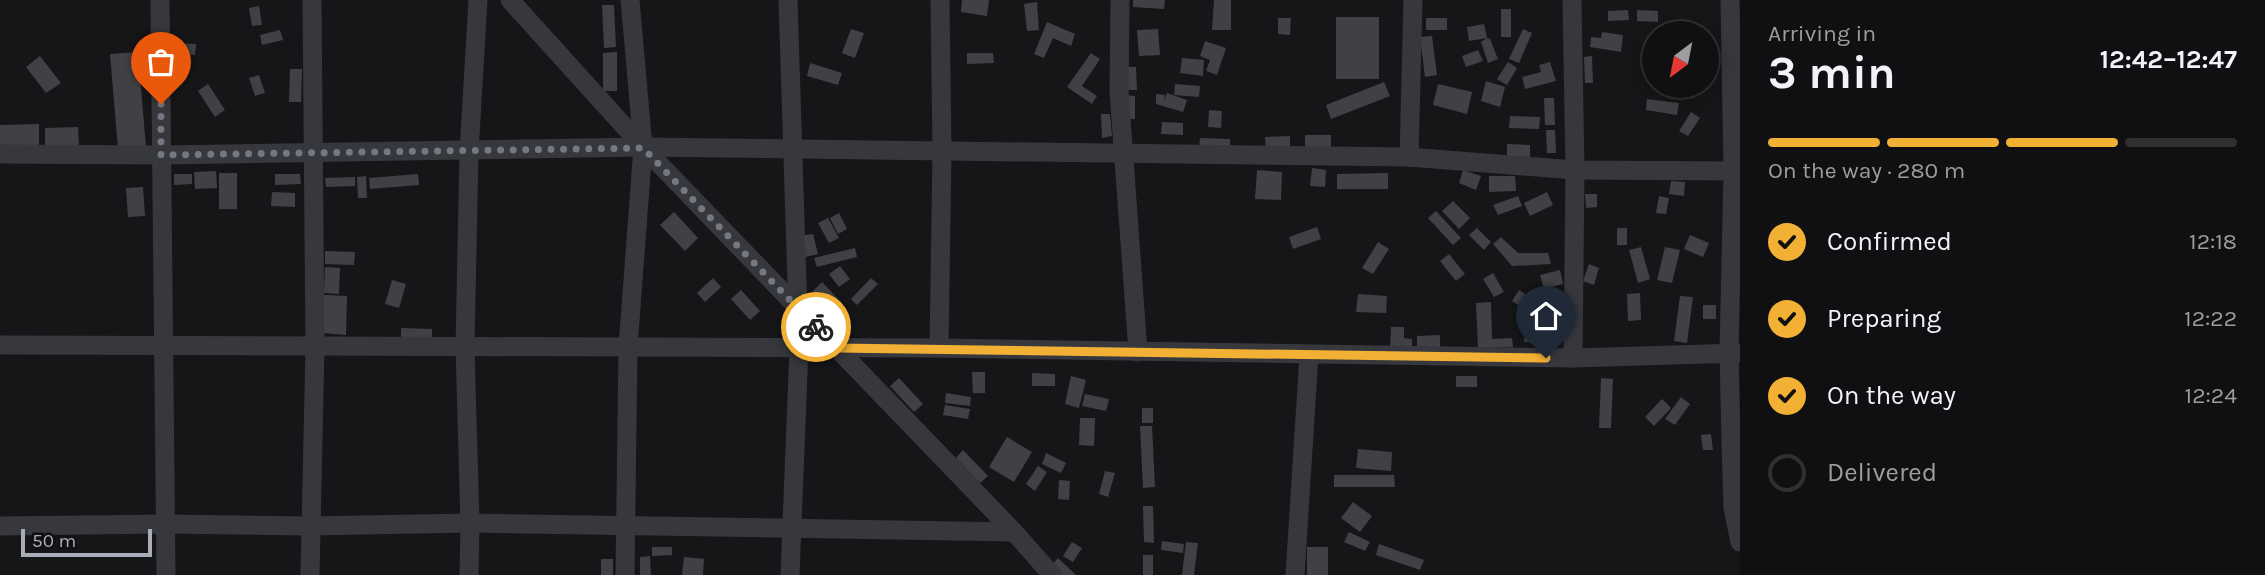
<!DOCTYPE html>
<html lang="en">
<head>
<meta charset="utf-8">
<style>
	:root { --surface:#101012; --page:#19191b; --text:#f1f3f6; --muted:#9c9d9f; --line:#303032; --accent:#f2b134 }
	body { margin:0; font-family:Karla,sans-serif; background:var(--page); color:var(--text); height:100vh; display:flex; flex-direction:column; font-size:26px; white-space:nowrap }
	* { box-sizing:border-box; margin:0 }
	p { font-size:23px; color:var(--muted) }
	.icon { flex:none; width:38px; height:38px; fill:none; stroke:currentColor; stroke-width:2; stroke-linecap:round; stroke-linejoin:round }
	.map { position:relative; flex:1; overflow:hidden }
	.side { display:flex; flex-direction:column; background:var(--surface); width:525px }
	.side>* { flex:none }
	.needle { width:46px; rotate:212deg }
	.buttons { position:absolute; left:1642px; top:21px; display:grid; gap:14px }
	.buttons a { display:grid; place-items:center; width:77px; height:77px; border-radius:50%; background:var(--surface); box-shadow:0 4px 18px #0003,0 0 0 2px var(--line); font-size:35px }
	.scale { position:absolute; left:21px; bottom:18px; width:131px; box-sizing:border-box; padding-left:7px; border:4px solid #a8adb8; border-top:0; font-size:19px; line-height:24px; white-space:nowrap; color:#a8adb8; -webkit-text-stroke:5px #111113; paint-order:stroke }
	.pin { position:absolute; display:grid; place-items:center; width:60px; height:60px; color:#fff; margin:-72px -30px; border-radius:50% 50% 50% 0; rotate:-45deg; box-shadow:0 0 7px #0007 }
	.pin .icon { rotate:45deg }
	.courier { position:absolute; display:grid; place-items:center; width:70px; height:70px; margin:-35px; border:5px solid #f2b134; border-radius:50%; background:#fff; color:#222; box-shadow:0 2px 9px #0007 }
	.summary em { font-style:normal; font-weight:700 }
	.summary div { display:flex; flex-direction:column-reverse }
	.summary { display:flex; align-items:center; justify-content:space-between; height:119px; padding:0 28px }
	h1 { font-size:46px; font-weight:700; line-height:52px }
	.bar { display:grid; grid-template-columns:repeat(4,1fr); gap:10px 7px; align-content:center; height:84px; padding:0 28px }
	.bar i { height:9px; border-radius:5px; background:var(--line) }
	.bar .on { background:var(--accent) }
	.bar p { grid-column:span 4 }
	ol { padding:0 28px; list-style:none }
	li { display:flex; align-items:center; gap:21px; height:77px }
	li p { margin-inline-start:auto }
	li .icon { padding:7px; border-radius:50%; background:var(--accent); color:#111; stroke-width:4 }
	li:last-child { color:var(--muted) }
	li i { width:38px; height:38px; border:4px solid var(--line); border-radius:50% }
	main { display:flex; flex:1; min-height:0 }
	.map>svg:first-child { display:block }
</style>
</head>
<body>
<main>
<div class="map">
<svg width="1740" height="575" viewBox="0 0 1740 575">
	<rect width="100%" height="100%" fill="#161618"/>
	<g fill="#404145">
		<path d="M962,0h27l-2,16 -26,-4z"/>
		<path d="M1133,0h32l-1,9 -31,-2z"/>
		<path d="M1214,0h17v30h-19z"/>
		<path d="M1037,2l2,28 -12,1 -3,-27z"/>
		<path d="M602,5h12l2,42 -12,1z"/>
		<path d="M259,6l3,19 -10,1 -3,-18z"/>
		<rect x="1501" y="9" width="10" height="28"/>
		<path d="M1628,10l1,10 -21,1v-10z"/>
		<path d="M1637,10l21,1v11l-21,-1z"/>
		<rect x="1336" y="17" width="43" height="62"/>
		<path d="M1278,18h13l-1,17 -12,-1z"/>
		<rect x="1426" y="18" width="21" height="12"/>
		<path d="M1047,22l28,12 -4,12 -18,-8 -9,20 -10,-4z"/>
		<path d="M1484,24l3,14 -18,3 -2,-14z"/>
		<path d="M851,29l13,4 -9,25 -13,-5z"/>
		<path d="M1158,29l2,26 -21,1 -2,-26z"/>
		<path d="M1523,29l9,4 -13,30 -10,-4z"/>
		<path d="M280,30l3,10 -21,5 -2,-10z"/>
		<path d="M1602,32l21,3 -2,17 -31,-5 1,-10 10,1z"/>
		<path d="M1432,36l5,39 -12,2 -5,-40z"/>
		<path d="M1487,38l3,1 8,20 -10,4 -7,-21z"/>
		<path d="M1205,41l21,7 -9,27 -11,-4 4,-11 -10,-4z"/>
		<path d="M170,43l26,1 -1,11 -25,-1z"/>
		<path d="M1478,50l5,11 -17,6 -4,-11z"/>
		<path d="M138,52l8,95 -28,2 -8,-95z"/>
		<path d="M617,52v39h-14v-38z"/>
		<path d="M967,53h26l1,10 -27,1z"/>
		<path d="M1091,53l9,6 -18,27 15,10 -5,8 -25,-17z"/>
		<path d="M40,56l21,27 -15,10 -20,-26z"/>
		<path d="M1592,56l1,27h-8l-1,-26z"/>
		<path d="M1182,58l22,2 -1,16 -23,-3z"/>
		<path d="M1508,62l9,6 -10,17 -10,-6z"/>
		<path d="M1550,62l6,19 -31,8 -3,-12 19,-5 -2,-7z"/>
		<path d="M810,63l32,10 -4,12 -31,-9z"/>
		<path d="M1127,67h9l1,23h-9z"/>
		<path d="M290,69h12l-1,33h-12z"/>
		<path d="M259,75l6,18 -10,3 -6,-18z"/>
		<path d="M1486,81l19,6 -5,20 -19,-6z"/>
		<path d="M1384,82l6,14 -59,23 -5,-14z"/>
		<path d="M208,84l17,26 -10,7 -17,-26z"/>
		<path d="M1175,84l25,2 -1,11 -25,-2z"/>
		<path d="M1438,84l34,8 -5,22 -34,-9z"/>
		<path d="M1167,93l20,7 -4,12 -27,-8v-10l9,1 -1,6z"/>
		<path d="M1126,95l9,1v23h-9z"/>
		<path d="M1544,98h10l1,27h-10z"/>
		<path d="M1647,99l32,4 -2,12 -31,-5z"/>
		<path d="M1209,110l13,1 -1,17 -13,-1z"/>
		<path d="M1691,112l9,6 -12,18 -9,-5z"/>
		<path d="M1101,114h9l2,22 -10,2z"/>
		<path d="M1510,116l30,1 -1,12 -30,-1z"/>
		<path d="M1162,122l21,1v12l-22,-1z"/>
		<path d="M39,124v24l-39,1v-24z"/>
		<path d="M78,127l1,18h-34v-17z"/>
		<path d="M1546,130h9l1,23h-9z"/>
		<rect x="1305" y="135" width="26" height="15"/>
		<path d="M1290,136v13l-24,1 -1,-13z"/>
		<path d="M1200,138l30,1v10l-31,-1z"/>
		<path d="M1507,144l23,1v12l-23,-1z"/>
		<path d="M1312,168l14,2 -1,17 -15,-1z"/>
		<path d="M1257,170l25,2 -1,28 -26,-1z"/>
		<path d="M1463,170l18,6 -5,14 -17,-7z"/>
		<path d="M216,171l1,17 -22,1 -1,-17z"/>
		<rect x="219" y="173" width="18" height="36"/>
		<path d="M1388,173v16h-51v-15z"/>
		<path d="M174,174h18v10l-18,1z"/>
		<path d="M275,174h25l1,10 -26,1z"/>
		<path d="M418,174l1,11 -49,4 -1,-11z"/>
		<path d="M366,176l1,22h-9l-1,-21z"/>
		<path d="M1489,176h26l1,15 -27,1z"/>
		<path d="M355,177v9l-29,1 -1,-9z"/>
		<path d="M1671,181l14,1 -1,14 -15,-2z"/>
		<path d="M143,187l2,29 -17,1 -2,-29z"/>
		<path d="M272,192l23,1v14l-24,-1z"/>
		<path d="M1547,192l6,13 -23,11 -6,-13z"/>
		<path d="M1585,194h12v13l-11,1z"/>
		<path d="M1518,196l4,10 -24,9 -5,-10z"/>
		<path d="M1659,196l10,2 -3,16 -10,-1z"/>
		<path d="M1453,201l17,17 -11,11 -17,-18z"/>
		<path d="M1436,211l25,27 -8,7 -25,-27z"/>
		<path d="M674,212l24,26 -13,13 -25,-26z"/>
		<path d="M839,213l8,16 -9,5 -8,-16z"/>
		<path d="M828,218l11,20 -10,5 -11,-20z"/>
		<path d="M1317,227l4,12 -28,10 -4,-12z"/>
		<path d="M1477,228l14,14 -7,8 -15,-15z"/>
		<rect x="1617" y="228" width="10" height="17"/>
		<path d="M813,234l5,20 -13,3 -5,-21z"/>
		<path d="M1690,235l19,8 -6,14 -19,-8z"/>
		<path d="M1501,237l17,16h30l3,11 -39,2 -19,-22z"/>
		<path d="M1378,242l11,7 -16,25 -11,-6z"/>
		<path d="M1641,247l9,32 -12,4 -9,-33z"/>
		<path d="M1665,247l15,3 -8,33 -15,-3z"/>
		<path d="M855,248l2,9 -40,10 -3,-9z"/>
		<path d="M325,251l30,1 -1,13 -29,-1z"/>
		<path d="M1449,254l16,20 -9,7 -16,-20z"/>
		<path d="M1589,264l10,4 -5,17 -11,-4z"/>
		<path d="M840,266l10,13 -11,8 -10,-13z"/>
		<path d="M325,267l15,1 -1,26 -15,-1z"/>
		<path d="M1560,270l3,14 -19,5 -4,-14z"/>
		<path d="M1493,273l11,19 -10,5 -11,-18z"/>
		<path d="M713,278l8,9 -16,15 -8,-9z"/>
		<path d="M871,278l7,6 -21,21 -6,-6z"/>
		<path d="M392,280l14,4 -7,24 -14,-4z"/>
		<path d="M822,282l21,22 -13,13 -21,-22z"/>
		<path d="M741,290l19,21 -10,9 -19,-21z"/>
		<path d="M1519,290l12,8 -7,11 -12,-8z"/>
		<path d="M1640,293l1,27 -13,1 -1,-27z"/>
		<path d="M1358,294l29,2 -1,17 -30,-1z"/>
		<path d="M324,295l23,1 -1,39 -24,-2z"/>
		<path d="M1680,296l13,1 -6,46 -13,-2z"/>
		<path d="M1491,302l1,37 20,-1 1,9 -35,1 -2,-45z"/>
		<rect x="1703" y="305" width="13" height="14"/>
		<path d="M1391,327h13v11l8,1v10h-22z"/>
		<path d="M401,328l31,1v12l-31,-1z"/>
		<path d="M1525,328l23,2 -1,13 -23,-1z"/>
		<path d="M1440,335v15l-23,1v-15z"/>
		<path d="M972,372h13v21h-12z"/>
		<path d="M1032,373l23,1v12h-23z"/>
		<path d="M1071,376l15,4 -7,28 -14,-4z"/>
		<rect x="1456" y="376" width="21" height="11"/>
		<path d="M899,378l24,26 -9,8 -24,-26z"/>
		<path d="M1601,378l12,1 -2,49h-12z"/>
		<path d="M946,393l25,4 -1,9 -25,-3z"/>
		<path d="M1085,394l24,5 -3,12 -24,-5z"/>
		<path d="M1681,397l9,7 -15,21 -10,-6z"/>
		<path d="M1662,399l9,9 -17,18 -9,-9z"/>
		<path d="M945,405l25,4 -2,10 -25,-4z"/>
		<rect x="1142" y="408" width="11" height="15"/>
		<path d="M1080,418h15l-1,28 -15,-1z"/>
		<path d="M1140,426h12l3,61 -12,1z"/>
		<path d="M1711,434l2,16h-10l-2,-15z"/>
		<path d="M1007,437l25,15 -18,30 -25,-15z"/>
		<path d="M1358,449l34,3 -1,19 -35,-3z"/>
		<path d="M963,450l25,26 -8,7 -24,-25z"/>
		<path d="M1046,453l20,10 -5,10 -19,-9z"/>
		<path d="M1038,466l9,6 -12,19 -9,-7z"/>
		<path d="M1105,471l10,2 -7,24 -9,-3z"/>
		<path d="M1334,475h60l1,12h-61z"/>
		<path d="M1059,480l11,1 -1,19 -11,-1z"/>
		<path d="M1353,502l19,14 -12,16 -19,-14z"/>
		<path d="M1143,506h10l1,37 -10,-1z"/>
		<path d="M1349,532l21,10 -5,9 -21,-9z"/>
		<path d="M1162,541l22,3 -1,9 -22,-3z"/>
		<path d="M1072,542l10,6 -9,14 -10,-6z"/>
		<path d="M1186,542l12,1 -4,32h-12z"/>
		<path d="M1379,544l45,16 -4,10 -44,-15z"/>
		<path d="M652,547h20v8l-20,1z"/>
		<rect x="1307" y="547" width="21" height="28"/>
		<rect x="1143" y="555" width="10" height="20"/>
		<path d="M650,556l1,19h-11v-18z"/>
		<path d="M684,557l20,2 -1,16h-21z"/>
		<path d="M1058,558l18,17h-15l-10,-9z"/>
		<rect x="601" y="559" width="12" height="16"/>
	</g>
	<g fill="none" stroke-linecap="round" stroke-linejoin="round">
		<g stroke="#37383d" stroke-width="19">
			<path d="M160,0l6,575"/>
			<path d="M510,0l133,147 371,385 38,43"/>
			<path d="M788,0l11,347 -9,228"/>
			<path d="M1120,0l-1,91 19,261"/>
			<path d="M1572,0l3,170 -2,188"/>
			<path d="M1730,0l3,171 -4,181 2,89 2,67 7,34"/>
			<path d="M0,154l161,1 482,-8 766,10 166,13 165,1"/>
			<path d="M1409,157l4,-157"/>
			<path d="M0,345l939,3 634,10 167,-5"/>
			<path d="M939,348l3,-197 -2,-151"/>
			<path d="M0,526l166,-2 144,2 160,-3 544,9"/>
			<path d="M310,575l5,-228 -3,-347"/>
			<path d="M469,575l1,-52 -5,-176 4,-195 9,-152"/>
			<path d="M625,575l3,-228 15,-200 -13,-147"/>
			<path d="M1295,575l14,-220"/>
		</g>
	</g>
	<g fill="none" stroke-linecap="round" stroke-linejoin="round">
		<path stroke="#757880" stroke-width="7" stroke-dasharray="0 12.6" d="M161,104v51l482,-7 173,179"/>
		<path stroke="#f2b134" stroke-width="9" d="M816,327l20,21 710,10"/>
	</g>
</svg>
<div class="buttons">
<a><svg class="needle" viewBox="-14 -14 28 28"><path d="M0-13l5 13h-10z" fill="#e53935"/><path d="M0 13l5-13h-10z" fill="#9c9d9f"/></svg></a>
</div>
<div class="scale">50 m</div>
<div class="pin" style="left:161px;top:104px;background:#ea580c"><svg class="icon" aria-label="bag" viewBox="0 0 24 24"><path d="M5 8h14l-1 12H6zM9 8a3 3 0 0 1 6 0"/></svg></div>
<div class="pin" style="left:1546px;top:358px;background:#1f2937"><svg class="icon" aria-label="home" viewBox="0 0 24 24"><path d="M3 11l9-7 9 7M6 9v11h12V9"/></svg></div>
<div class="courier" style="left:816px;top:327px"><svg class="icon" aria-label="bike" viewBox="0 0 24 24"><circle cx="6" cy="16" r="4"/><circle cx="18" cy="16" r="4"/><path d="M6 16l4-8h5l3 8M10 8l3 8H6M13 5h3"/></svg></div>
</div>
<section class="side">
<div class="summary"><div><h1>3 min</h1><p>Arriving in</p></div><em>12:42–12:47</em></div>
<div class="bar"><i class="on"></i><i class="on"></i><i class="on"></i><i></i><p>On the way · 280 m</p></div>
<ol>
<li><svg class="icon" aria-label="check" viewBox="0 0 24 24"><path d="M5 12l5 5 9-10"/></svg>Confirmed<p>12:18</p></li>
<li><svg class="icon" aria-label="check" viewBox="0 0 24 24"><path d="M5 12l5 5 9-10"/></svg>Preparing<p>12:22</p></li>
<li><svg class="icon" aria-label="check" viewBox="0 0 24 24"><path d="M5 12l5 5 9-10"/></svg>On the way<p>12:24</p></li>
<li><i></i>Delivered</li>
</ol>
</section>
</main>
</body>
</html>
